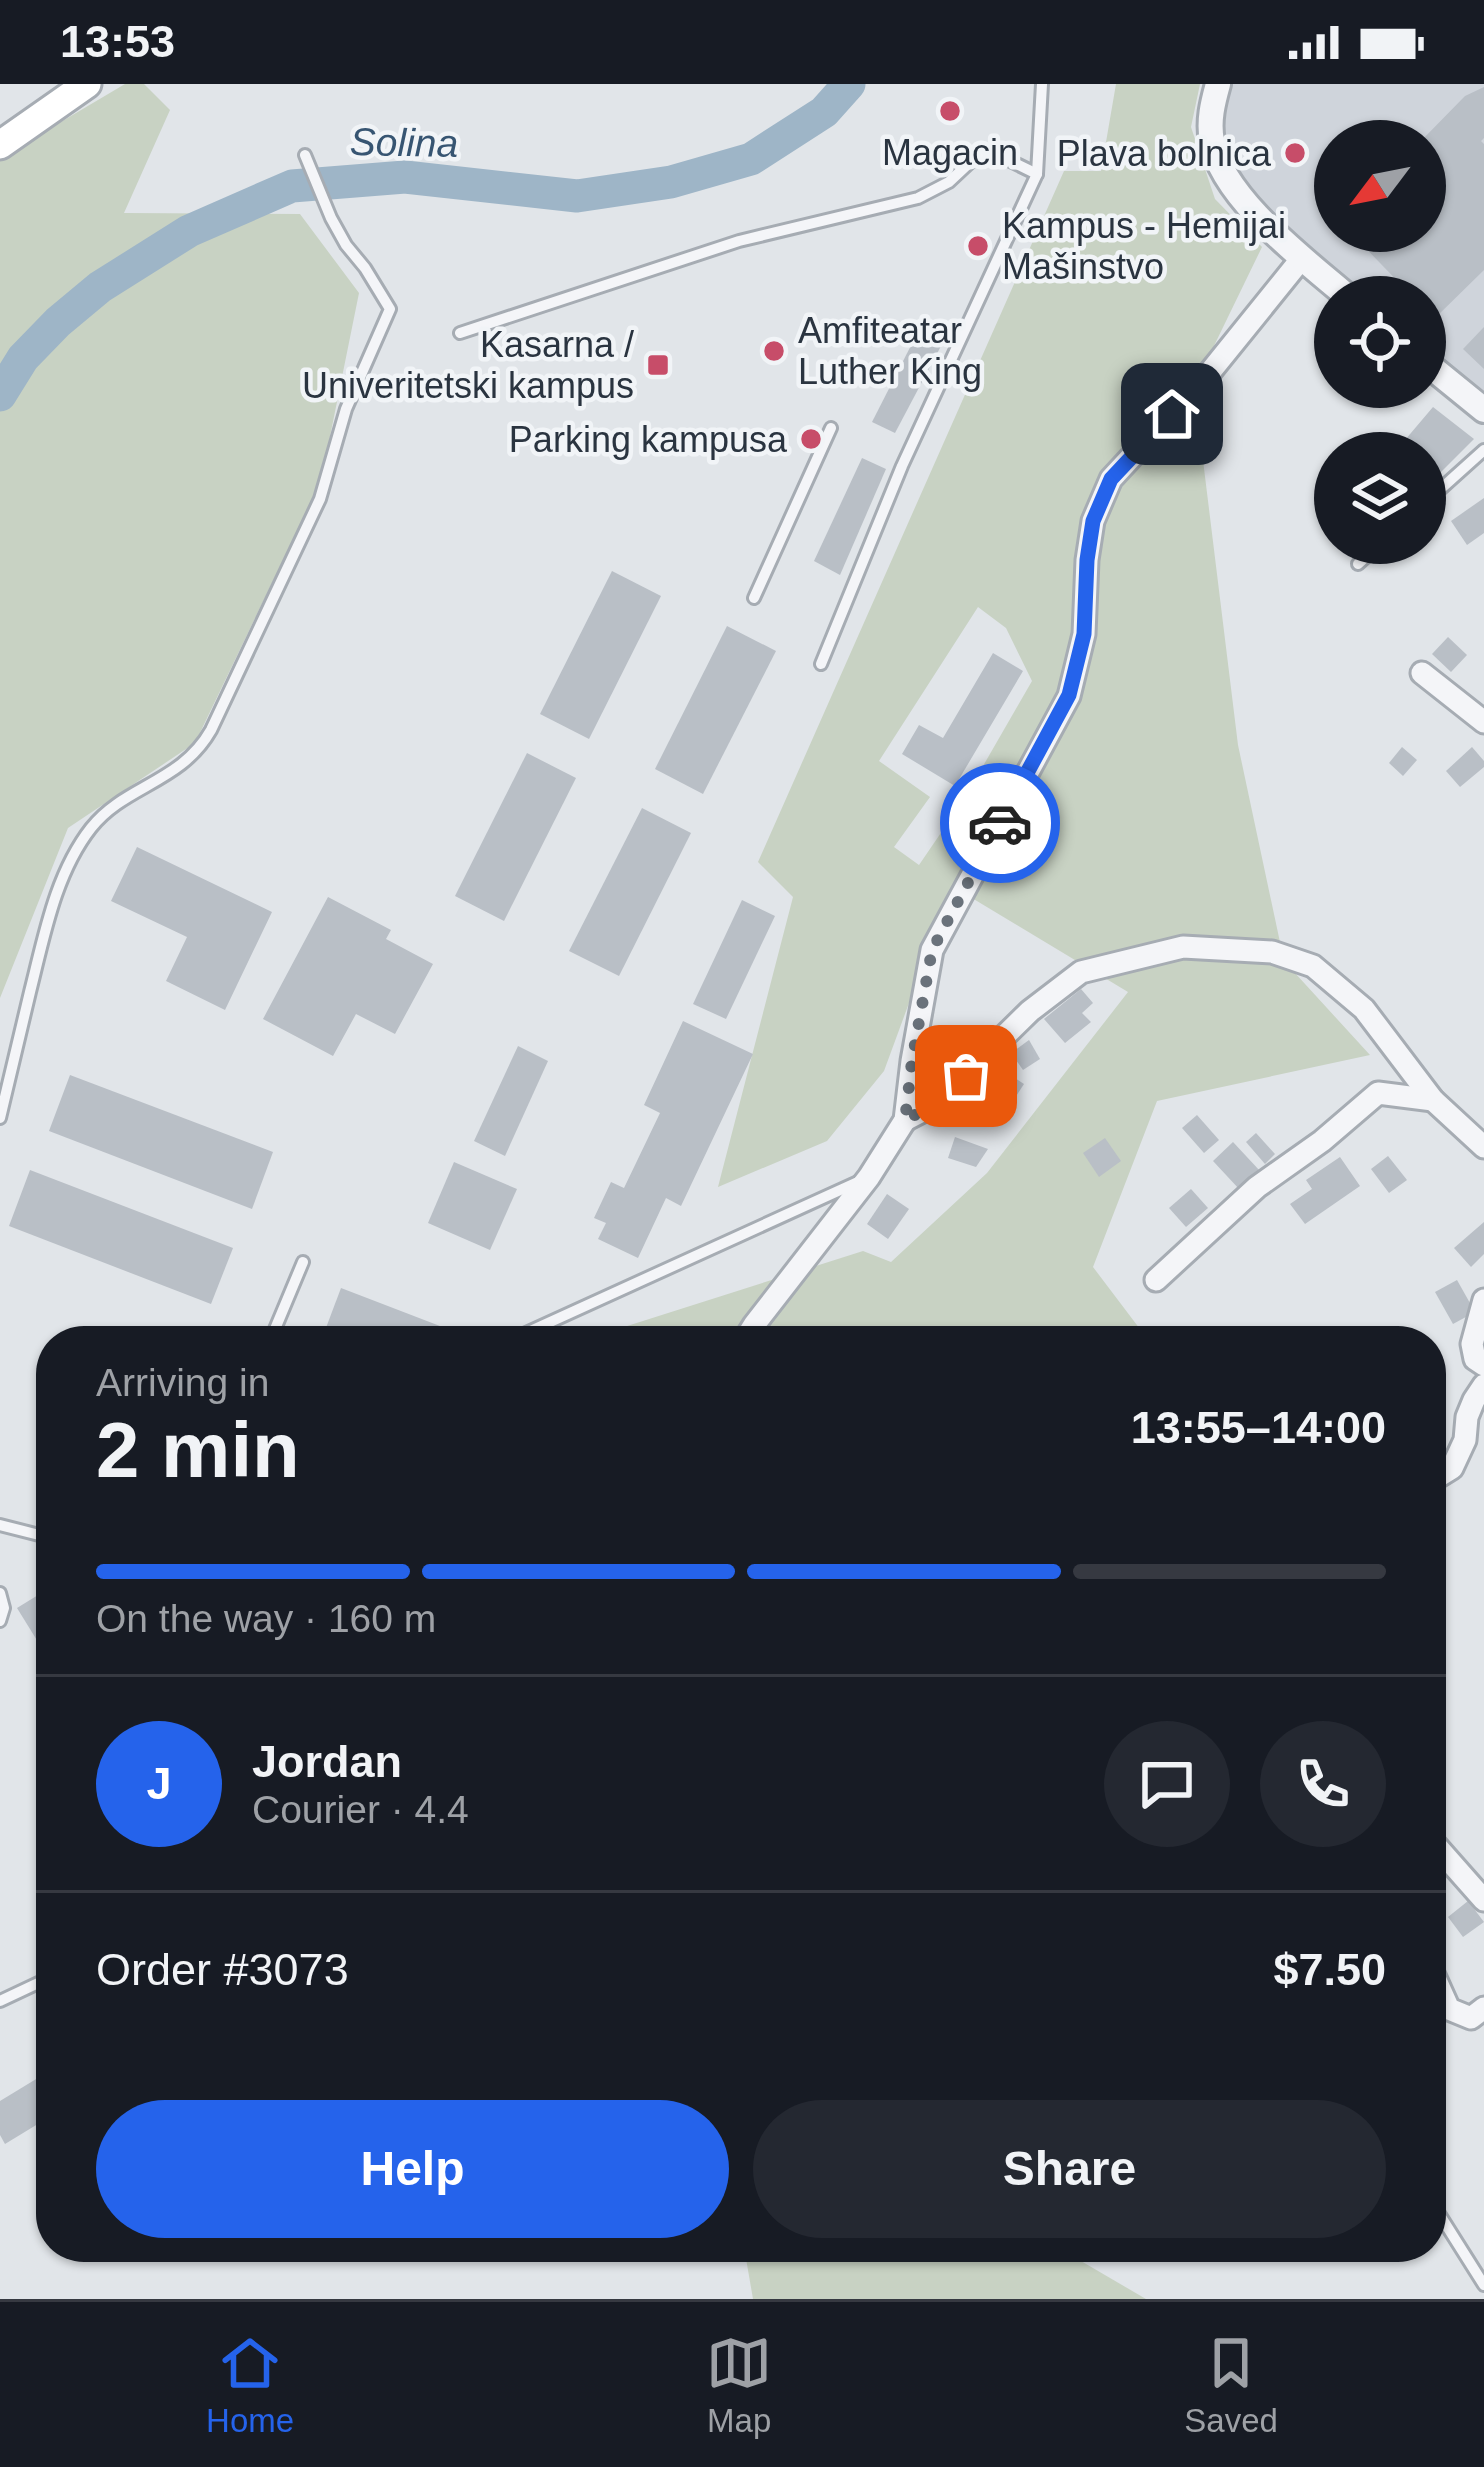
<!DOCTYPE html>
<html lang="en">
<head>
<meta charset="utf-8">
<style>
	:root { --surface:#171b24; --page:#242831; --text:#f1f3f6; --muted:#9ea1a6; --line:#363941; --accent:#2563eb }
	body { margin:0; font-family:Arial,sans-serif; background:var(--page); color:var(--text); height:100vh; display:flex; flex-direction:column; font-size:45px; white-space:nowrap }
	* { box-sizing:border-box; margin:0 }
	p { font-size:39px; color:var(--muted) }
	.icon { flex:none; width:66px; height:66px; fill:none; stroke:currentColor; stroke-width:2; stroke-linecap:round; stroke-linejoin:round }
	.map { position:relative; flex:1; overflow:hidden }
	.panel { position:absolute; left:36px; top:1242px; width:1410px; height:936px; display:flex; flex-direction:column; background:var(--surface); border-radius:48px; box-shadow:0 3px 9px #0004 }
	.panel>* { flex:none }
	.needle { width:78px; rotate:238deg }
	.controls { position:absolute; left:1314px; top:36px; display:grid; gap:24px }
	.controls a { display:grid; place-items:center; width:132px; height:132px; border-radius:50%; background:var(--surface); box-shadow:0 3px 9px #0004; font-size:60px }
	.pin { position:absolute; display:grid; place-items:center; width:102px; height:102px; color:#fff; margin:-51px; border-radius:24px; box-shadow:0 6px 18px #0006 }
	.courier { position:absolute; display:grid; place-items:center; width:120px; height:120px; margin:-60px; border:9px solid #2563eb; border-radius:50%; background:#fff; color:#222; box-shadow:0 3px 15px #0007 }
	.head em { font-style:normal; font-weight:800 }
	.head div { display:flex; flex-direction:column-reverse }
	.head { display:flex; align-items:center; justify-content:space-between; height:204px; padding:0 60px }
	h1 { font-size:78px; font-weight:800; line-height:90px }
	.bar { display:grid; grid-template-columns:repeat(4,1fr); gap:18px 12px; align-content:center; height:144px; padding:0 60px }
	.bar i { height:15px; border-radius:9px; background:var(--line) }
	.bar .selected { background:var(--accent) }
	.bar p { grid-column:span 4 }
	.line { display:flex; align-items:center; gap:30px; padding:0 60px; border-top:3px solid var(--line) }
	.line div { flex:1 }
	.round { display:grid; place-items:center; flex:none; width:126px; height:126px; border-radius:63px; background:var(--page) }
	.action { display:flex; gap:24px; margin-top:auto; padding:24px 60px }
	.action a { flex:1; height:138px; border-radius:72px; background:var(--accent); color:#fff; font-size:48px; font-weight:800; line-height:138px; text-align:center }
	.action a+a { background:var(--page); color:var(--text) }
	.status { display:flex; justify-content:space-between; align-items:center; height:84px; padding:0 60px; background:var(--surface); direction:ltr }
	.status svg { height:33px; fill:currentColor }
	.dock { display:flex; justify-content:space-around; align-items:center; height:168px; border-top:3px solid var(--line); background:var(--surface); font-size:33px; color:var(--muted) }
	.dock a { display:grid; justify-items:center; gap:6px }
	.dock .selected { color:var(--accent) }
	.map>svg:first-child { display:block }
</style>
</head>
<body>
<div class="status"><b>13:53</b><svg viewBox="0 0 49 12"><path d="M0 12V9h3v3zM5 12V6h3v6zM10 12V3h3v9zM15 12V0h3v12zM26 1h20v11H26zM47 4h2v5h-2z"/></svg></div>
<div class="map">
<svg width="1484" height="2215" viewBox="0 0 1484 2215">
	<rect width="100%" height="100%" fill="#e1e5e9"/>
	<path fill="#cfd4db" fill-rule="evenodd" d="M1218,0h266v326l-59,-48v-65h-77l-122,-120zM1335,57h90v90h-90z"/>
	<g fill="#c8d2c3" fill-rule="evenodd">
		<path d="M125,0h19l26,26 -46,103 176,1 59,79 -38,188 -126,262 -127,85 -68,170v-840z"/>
		<path d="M1116,0h84l-9,43 24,72 47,48 -68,140 44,358 46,216 86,94 -213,46 -64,166 56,74h-549l2,-7 261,-83 28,11 96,-89 141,-181 -176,-106 -68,185 -57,70 -109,46 75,-290 -35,-35 306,-691h37zM978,523l28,21 26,53 -68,118 -45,66 -25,-18 36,-50 -51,-36z"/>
		<path d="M744,2163h313l89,52h-393z"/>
	</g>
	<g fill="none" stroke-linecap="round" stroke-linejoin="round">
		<path stroke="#9eb5c7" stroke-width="33" d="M0,311l23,-37 35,-36 42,-35 89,-56 103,-45 113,-9 172,19 94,-14 80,-23 73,-47 25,-28"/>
	</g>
	<g fill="#b9bfc6">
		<path d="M1484,3v51l-3,3 3,3v126l-50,49 -9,-10v-12h-12l-64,-66h76v-90h-4l44,-45z"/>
		<path d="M925,234l25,11 -55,104 -23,-11z"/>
		<path d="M1484,243v42l-21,-20z"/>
		<path d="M1433,323l41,32 -38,38 -11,-13v-11h-9l-11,-13z"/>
		<path d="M862,374l24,11 -46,106 -26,-14z"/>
		<path d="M1484,414v35l-17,12 -16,-24z"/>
		<path d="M612,487l49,25 -72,143 -49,-25z"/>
		<path d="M727,542l49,25 -73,143 -48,-25z"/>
		<path d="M1448,553l19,18 -16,17 -19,-18z"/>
		<path d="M993,569l30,18 -68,115 -53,-32 17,-29 24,13z"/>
		<path d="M1402,663l15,13 -14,16 -14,-13z"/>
		<path d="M1472,663l12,14v6l-24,20 -14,-16z"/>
		<path d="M527,669l49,25 -72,143 -49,-25z"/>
		<path d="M642,724l49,25 -72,143 -50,-25z"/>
		<path d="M137,763l135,65 -47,98 -59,-29 21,-44 -76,-36z"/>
		<path d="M328,813l63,33 -5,9 47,25 -38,70 -39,-20 -23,42 -70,-37z"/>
		<path d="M742,816l33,16 -49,103 -33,-15z"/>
		<path d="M1081,905l12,14 -11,10 9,9 -26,21 -21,-24z"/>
		<path d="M683,937l70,33 -72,152 -15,-8 -28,60 -40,-19 8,-16 -12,-5 17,-36 13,6 36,-75 -16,-8z"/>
		<path d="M1029,956l11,19 -17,11 -12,-17z"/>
		<path d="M518,962l30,15 -43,95 -31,-15z"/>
		<path d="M998,983l26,17 -15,23 -25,-17z"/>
		<path d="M70,991l203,77 -21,57 -203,-78z"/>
		<path d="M1197,1031l22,25 -15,13 -22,-25z"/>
		<path d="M1256,1049l19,21 -10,10 -19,-22z"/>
		<path d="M955,1053l33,12 -12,18 -28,-9z"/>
		<path d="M1105,1054l16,23 -22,16 -16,-24z"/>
		<path d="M1233,1058l27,29 -20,19 -27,-29z"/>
		<path d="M1388,1072l19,24 -18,13 -18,-24z"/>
		<path d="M1340,1073l20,29 -55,38 -15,-20 22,-15 -6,-9z"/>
		<path d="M454,1078l63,27 -27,61 -62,-27z"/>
		<path d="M30,1086l203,78 -22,56 -202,-78z"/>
		<path d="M1191,1105l17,19 -22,19 -17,-19z"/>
		<path d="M887,1110l22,15 -21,30 -21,-15z"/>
		<path d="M1484,1138v32l-13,13 -17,-19z"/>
		<path d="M1457,1196l18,32 -22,12 -18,-32z"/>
		<path d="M341,1204l138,53h-158z"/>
		<path d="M43,1508l8,13v58l-34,-55z"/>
		<path d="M1468,1817l16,21 -21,15 -15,-20z"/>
		<path d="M51,1986v46l-46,28 -5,-9v-34z"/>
	</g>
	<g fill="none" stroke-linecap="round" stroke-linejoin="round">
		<g stroke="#a6acb3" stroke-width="16">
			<g id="service">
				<path d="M1037,90l5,-90"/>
				<path d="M460,249l279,-92 179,-43 31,-16 32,-30h11l45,22 -135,292 -81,198"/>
				<path d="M1425,419l59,-53"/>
				<path d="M1358,480l23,-21"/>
				<path d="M754,514l77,-170"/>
				<path d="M0,1034c10,-42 20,-84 30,-126 14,-55 25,-118 61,-164 34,-43 90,-45 120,-98l109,-231 26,-90 44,-100 -25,-41 -19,-23 -15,-27 -26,-63"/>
				<path d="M526,1249l334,-152"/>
				<path d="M270,1257l33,-79"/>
				<path d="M0,1441l51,13"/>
				<path d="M0,1509l4,15 -4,13"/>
				<path d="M0,1917l51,-24"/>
				<path d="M1431,2117l53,84"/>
			</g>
		</g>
		<g stroke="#a6acb3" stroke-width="27">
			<g id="minor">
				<path d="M1422,589l62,49"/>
				<path d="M905,1036l29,-15 96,-94 51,-39 102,-25 89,5 41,14 51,43 69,91 51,47"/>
				<path d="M1156,1196l101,-93 65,-46 56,-48 55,7"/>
				<path d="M1484,1216l-12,44 3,15 9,6"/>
				<path d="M744,1257l10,-16 115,-148 36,-57 7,-59 20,-111 137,-254 15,-62 3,-74 6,-39 18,-42 99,-107 92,-114"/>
				<path d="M1431,1397l21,-13 13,-28 2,-23 7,-17 10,-15"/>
				<path d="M1431,1756l53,60"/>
				<path d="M1431,1885l18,40 22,9 13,-10"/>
			</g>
		</g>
		<g stroke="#a6acb3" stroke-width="30">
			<g id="tertiary">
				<path d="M1218,0c-5,18 -10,37 -6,57 10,57 93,119 136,156"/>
				<path d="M1425,278l59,48"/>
			</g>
		</g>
		<g stroke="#a6acb3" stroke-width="33">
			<path id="secondary" d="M0,61l87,-61"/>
		</g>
		<use href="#service" stroke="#f4f5f8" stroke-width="10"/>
		<use href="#minor" stroke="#f4f5f8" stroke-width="21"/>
		<use href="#tertiary" stroke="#f4f5f8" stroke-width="24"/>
		<use href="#secondary" stroke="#fff" stroke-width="27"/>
	</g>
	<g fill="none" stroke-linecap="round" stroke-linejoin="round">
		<path stroke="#6a727b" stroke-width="12" stroke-dasharray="0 21.6" d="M966,992l-32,29 -29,15 7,-59 20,-111 68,-127"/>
		<path stroke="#2563eb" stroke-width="15" d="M1000,739l69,-128 15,-61 3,-74 6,-39 18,-42 61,-65"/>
	</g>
	<g fill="#c74d69" stroke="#f1f4f7" stroke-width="4.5">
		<circle cx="950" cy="27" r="12"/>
		<circle cx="1295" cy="69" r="12"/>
		<circle cx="978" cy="162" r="12"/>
		<circle cx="774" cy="267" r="12"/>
		<rect x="646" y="269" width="24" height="24" rx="6"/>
		<circle cx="811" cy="355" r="12"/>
	</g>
	<g text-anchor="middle" stroke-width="9" stroke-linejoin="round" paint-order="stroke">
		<g font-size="36" fill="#2a3440" stroke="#f1f4f7" text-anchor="end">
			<text x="950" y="81" text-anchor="middle">Magacin</text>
			<text x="1271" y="82">Plava bolnica</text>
			<text x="1002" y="154" text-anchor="start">Kampus - Hemijai<tspan x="1002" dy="41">Mašinstvo</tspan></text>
			<text x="798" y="259" text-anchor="start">Amfiteatar<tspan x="798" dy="41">Luther King</tspan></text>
			<text x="634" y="273">Kasarna /<tspan x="634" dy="41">Univeritetski kampus</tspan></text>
			<text x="787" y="368">Parking kampusa</text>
		</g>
		<g font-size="39" font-style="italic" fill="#375572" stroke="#f1f4f7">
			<text transform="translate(404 58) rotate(1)" y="14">Solina</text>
		</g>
	</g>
</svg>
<div class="controls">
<a><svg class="needle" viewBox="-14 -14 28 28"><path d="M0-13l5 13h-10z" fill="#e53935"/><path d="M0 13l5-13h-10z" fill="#9ea1a6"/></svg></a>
<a><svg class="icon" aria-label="locate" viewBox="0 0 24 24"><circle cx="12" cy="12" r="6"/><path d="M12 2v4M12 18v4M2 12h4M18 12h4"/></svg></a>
<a><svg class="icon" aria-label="layers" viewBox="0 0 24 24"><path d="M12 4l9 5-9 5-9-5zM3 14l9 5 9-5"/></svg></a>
</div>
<div class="pin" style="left:966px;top:992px;background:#ea580c"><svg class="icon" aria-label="bag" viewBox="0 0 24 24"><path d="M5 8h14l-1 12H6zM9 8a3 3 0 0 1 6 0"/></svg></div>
<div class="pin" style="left:1172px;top:330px;background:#1f2937"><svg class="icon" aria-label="home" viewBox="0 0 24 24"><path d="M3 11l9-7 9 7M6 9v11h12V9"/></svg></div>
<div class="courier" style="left:1000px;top:739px"><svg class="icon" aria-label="car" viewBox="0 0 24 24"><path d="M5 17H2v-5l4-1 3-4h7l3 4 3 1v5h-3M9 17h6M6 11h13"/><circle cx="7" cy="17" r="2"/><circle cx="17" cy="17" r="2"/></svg></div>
<section class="panel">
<div class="head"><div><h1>2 min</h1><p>Arriving in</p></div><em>13:55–14:00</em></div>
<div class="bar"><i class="selected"></i><i class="selected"></i><i class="selected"></i><i></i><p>On the way · 160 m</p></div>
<div class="line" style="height:216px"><b class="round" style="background:var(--accent);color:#fff">J</b><div><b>Jordan</b><p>Courier · 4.4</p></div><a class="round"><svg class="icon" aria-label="chat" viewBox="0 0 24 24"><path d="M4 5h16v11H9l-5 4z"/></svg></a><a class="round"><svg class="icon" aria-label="phone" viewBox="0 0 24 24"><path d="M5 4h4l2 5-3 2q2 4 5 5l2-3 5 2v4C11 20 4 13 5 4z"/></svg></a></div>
<div class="line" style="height:156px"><div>Order #3073</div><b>$7.50</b></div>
<div class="action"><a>Help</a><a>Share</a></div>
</section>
</div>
<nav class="dock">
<a class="selected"><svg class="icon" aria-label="home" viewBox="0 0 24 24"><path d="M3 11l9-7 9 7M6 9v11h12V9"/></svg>Home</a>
<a><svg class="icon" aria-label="map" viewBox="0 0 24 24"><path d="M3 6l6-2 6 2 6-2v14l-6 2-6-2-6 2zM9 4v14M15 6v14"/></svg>Map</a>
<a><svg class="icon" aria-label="saved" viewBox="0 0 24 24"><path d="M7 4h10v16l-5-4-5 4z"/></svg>Saved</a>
</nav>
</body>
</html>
